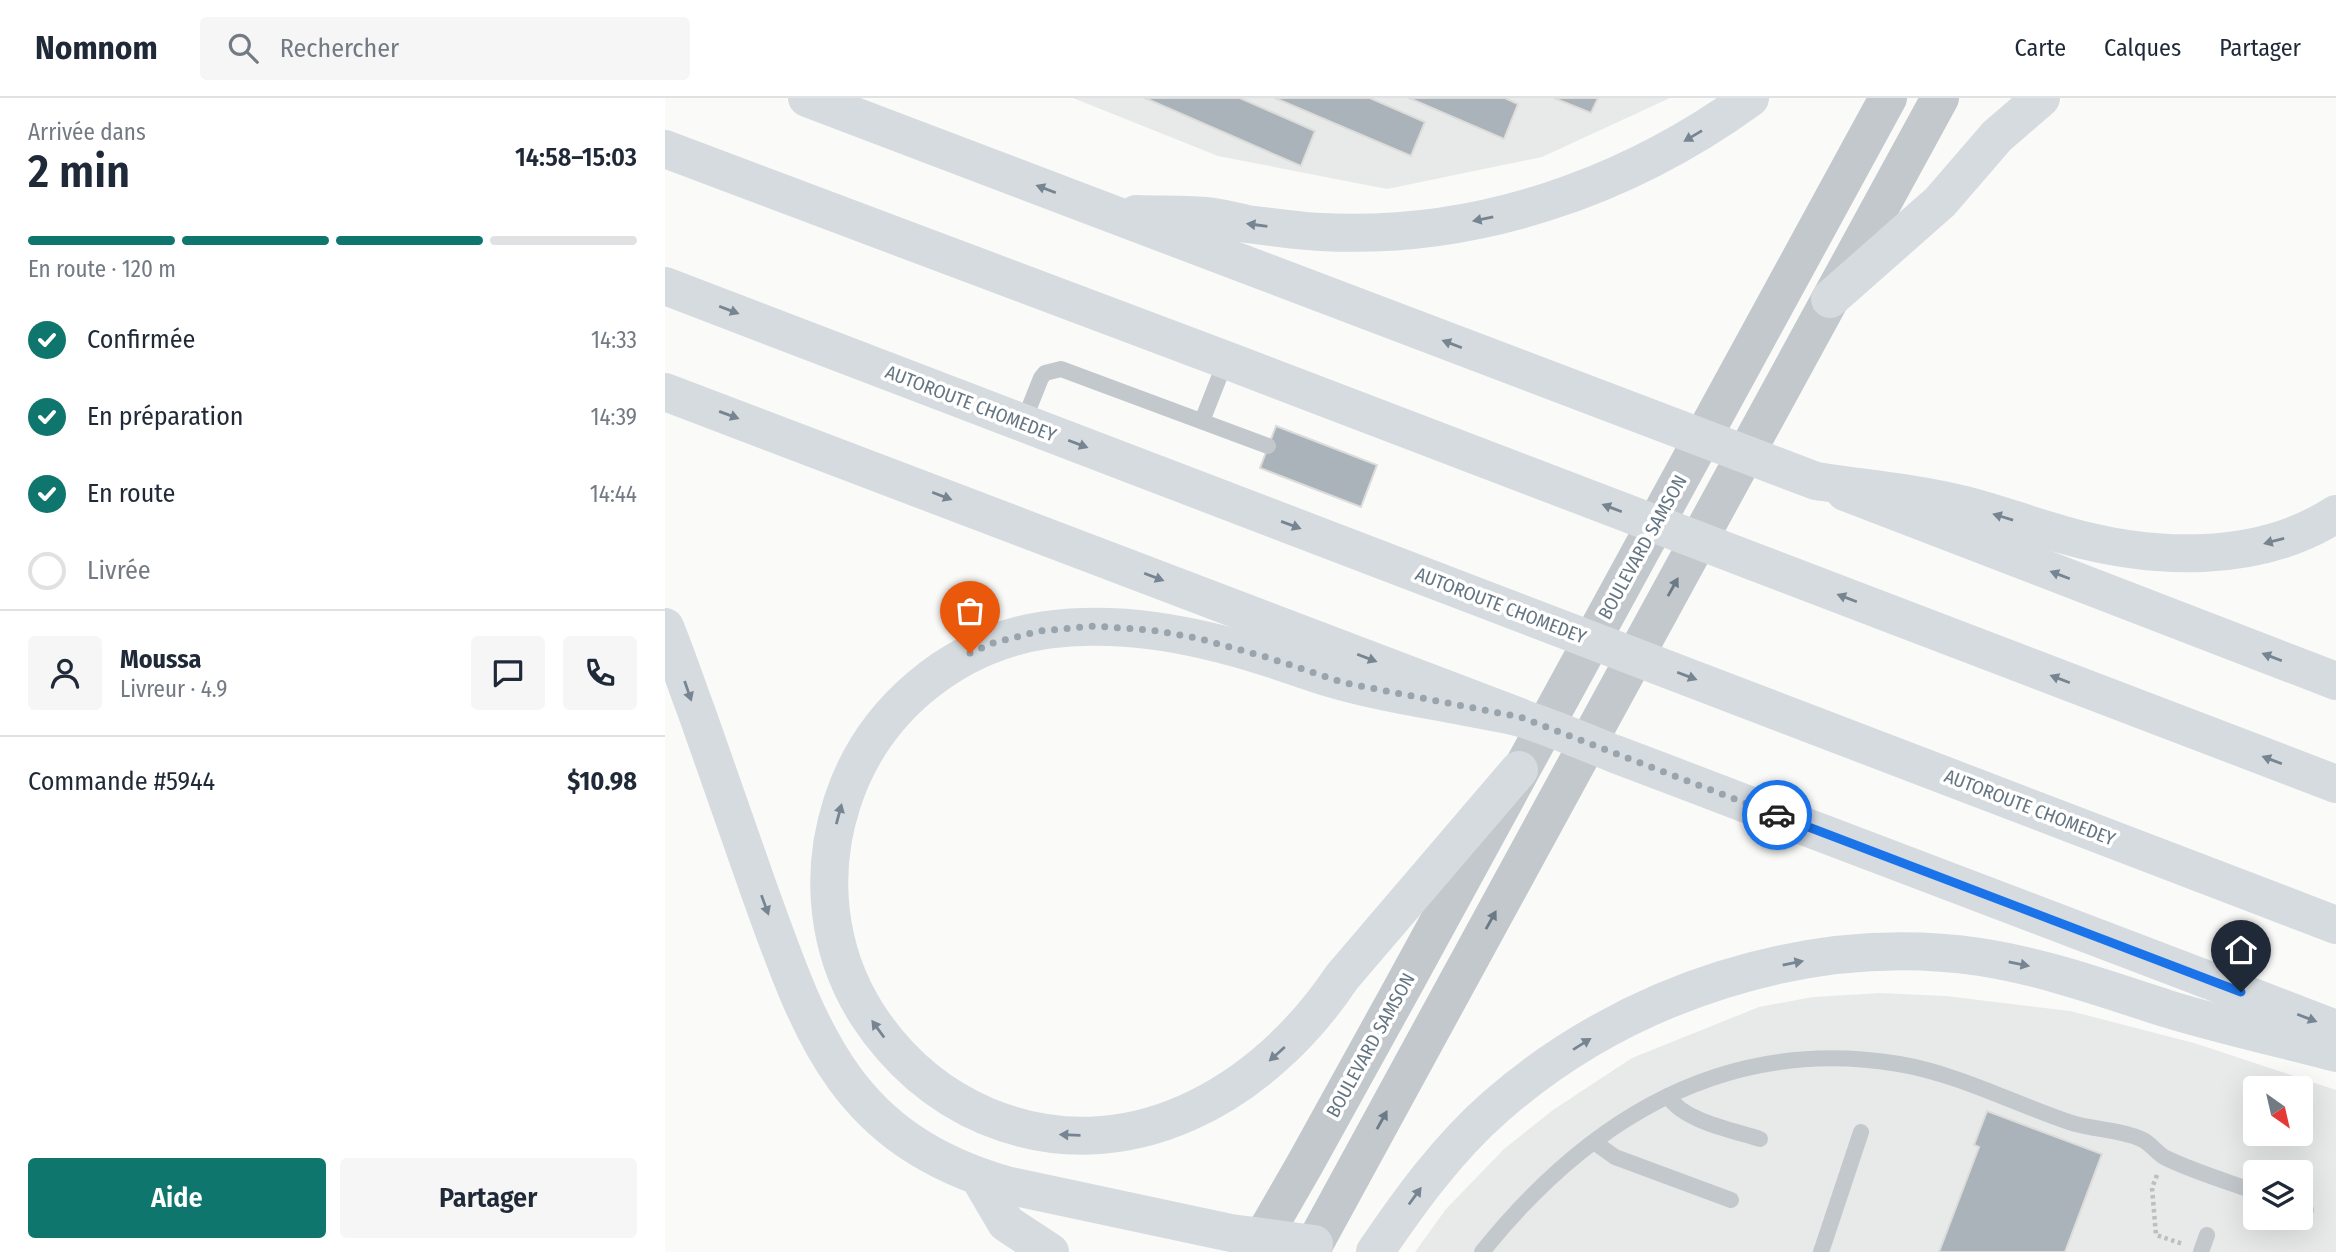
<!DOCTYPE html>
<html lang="fr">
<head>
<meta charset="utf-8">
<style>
	:root { --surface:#fff; --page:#f6f6f7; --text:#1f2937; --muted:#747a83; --line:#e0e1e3; --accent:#0f766e }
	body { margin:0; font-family:"Fira Sans Condensed",sans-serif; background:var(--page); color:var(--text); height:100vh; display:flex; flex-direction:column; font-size:26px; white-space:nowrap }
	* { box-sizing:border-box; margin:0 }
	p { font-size:23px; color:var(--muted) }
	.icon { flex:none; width:38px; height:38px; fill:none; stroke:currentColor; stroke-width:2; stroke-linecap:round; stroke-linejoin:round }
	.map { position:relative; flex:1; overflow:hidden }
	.drawer { display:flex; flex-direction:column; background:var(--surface); width:665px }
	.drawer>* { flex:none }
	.needle { width:46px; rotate:146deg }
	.tools { position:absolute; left:1578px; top:978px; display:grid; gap:14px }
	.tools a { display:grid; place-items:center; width:70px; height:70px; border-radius:7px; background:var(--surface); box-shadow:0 7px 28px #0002; font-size:35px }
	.pin { position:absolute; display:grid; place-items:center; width:60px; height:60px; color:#fff; margin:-72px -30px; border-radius:50% 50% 50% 0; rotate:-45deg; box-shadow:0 0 7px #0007 }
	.pin .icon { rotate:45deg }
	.courier { position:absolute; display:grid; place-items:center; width:70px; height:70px; margin:-35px; border:5px solid #1a73e8; border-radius:50%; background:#fff; color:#222; box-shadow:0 2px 9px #0007 }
	.head em { font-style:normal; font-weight:600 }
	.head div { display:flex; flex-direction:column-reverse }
	.head { display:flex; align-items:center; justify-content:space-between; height:119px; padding:0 28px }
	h1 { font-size:46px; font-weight:600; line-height:52px }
	.bar { display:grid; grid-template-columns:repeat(4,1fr); gap:10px 7px; align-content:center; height:84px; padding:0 28px }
	.bar i { height:9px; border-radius:5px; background:var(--line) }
	.bar .current { background:var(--accent) }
	.bar p { grid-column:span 4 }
	.line { display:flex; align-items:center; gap:18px; padding:0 28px; border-top:2px solid var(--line) }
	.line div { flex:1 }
	.round { display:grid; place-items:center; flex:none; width:74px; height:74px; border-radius:7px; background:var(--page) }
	ol { padding:0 28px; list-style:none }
	li { display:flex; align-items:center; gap:21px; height:77px }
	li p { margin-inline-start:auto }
	li .icon { padding:7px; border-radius:50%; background:var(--accent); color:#fff; stroke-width:4 }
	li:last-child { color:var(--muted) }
	li i { width:38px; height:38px; border:4px solid var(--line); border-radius:50% }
	.button { display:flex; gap:14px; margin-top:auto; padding:14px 28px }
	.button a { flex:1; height:80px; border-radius:7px; background:var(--accent); color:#fff; font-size:28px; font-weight:600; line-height:80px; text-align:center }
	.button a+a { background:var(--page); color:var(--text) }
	header { display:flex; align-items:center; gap:42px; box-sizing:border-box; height:98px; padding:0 35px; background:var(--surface); border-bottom:2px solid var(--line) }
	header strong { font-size:33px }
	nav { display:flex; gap:38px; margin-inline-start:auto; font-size:24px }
	.search { width:490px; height:63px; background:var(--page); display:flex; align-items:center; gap:18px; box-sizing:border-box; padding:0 24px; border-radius:7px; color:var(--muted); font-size:26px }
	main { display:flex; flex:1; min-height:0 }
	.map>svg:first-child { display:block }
</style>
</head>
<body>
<header>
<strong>Nomnom</strong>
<div class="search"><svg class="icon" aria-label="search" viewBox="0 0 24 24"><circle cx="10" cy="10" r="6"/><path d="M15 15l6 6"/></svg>Rechercher</div>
<nav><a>Carte</a><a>Calques</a><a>Partager</a></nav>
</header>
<main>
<section class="drawer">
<div class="head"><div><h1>2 min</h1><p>Arrivée dans</p></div><em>14:58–15:03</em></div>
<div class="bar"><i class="current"></i><i class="current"></i><i class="current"></i><i></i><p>En route · 120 m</p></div>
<ol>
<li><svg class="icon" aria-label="check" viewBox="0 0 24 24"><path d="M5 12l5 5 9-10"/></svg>Confirmée<p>14:33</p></li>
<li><svg class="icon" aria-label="check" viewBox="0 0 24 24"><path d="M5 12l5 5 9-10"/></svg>En préparation<p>14:39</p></li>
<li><svg class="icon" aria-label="check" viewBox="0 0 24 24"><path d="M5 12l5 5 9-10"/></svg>En route<p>14:44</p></li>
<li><i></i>Livrée</li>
</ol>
<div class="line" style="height:126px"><a class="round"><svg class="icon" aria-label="person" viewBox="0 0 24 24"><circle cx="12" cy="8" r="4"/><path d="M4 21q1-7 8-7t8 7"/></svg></a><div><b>Moussa</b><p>Livreur · 4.9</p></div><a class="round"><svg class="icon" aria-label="chat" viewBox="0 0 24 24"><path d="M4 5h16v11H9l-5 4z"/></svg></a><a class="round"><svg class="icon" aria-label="phone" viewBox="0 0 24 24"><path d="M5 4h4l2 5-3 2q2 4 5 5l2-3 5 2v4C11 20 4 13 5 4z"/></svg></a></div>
<div class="line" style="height:91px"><div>Commande #5944</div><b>$10.98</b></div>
<div class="button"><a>Aide</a><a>Partager</a></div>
</section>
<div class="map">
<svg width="1671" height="1154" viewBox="0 0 1671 1154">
	<rect width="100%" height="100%" fill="#fafaf8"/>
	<g fill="#e8e9e9" fill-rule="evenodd">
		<path d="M408,0h597l-128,59 -155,32 -169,-33z"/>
		<path d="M1216,895l65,3 124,15 124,32 142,47v162h-921l31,-43 58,-60 49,-39 79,-52 127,-51 54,-10zM1591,990h45v46h-45zM1591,1074h45v46h-45z"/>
	</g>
	<g fill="#aab3b9" stroke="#dcdcda" stroke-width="2">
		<path d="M480,0h95l75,33 -14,35z"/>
		<path d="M610,0h95l55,24 -14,34z"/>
		<path d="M744,0h96l13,6 -14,35z"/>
		<path d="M889,0h44l-7,15z"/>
		<path d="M611,328l101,39 -16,42 -101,-39z"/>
		<path d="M1322,1013l115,43 -37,98h-126l40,-105 -5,-2z"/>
	</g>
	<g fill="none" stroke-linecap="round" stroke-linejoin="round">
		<path stroke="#bbbfc2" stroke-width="4.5" stroke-dasharray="3.5 3.5" stroke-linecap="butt" d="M1492,1077l-5,13 4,47 27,9"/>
		<g stroke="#c3c8cc" stroke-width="16">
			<path d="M537,323l24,-61"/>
			<path d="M358,325l18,-45 4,-5 16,-4 207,77"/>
			<path d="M1003,998c15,25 64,34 92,43"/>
			<path d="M929,1044l21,15 116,43"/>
			<path d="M1636,1111l5,1"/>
			<path d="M817,1154c106,-132 242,-217 417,-188 59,10 114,39 170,58 23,8 50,7 72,17 10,4 16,15 25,19 29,14 60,23 90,34"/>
			<path d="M1156,1154l40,-120"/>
			<path d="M1536,1154l6,-17"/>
		</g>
		<g stroke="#c3c8cc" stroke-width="38">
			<path d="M587,1154l11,-15 42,-73 100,-181 483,-885"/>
			<path d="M645,1154l630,-1154"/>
		</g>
		<g stroke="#d6dbdf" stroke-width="38">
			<path d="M1180,394l491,189"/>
			<path d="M854,672l-177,207c-78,117 -215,198 -356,139 -49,-21 -90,-57 -119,-102 -40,-63 -48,-140 -25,-211 29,-91 109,-159 204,-173 73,-10 146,4 217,26 27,8 53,19 81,26 43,12 88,18 132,27 16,3 33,5 48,10 31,10 61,23 91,35 61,23 122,46 183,70 180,68 359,136 538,205"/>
			<path d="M710,1154c36,-53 73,-104 121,-146 129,-113 313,-174 484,-149 65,10 125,32 188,52 55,17 112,29 168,44"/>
		</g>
		<g stroke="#d6dbdf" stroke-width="38">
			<path d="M142,0l1009,383c45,7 91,11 136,21 38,8 75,23 112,33 87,25 193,30 272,-21"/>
			<path d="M0,51l561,211 1110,424"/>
			<path d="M471,116c23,1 46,0 69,2 14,1 28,5 42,8 25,3 50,7 74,8 155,8 305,-44 429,-134"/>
			<path d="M0,188l1671,639"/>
			<path d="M1165,201l110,-97 57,-66 44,-38"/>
			<path d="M0,294l855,325"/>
			<path d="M0,529c12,29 22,60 33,89 20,57 40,114 60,171 52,144 85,251 248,298l225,48 83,11"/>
			<path d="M314,1079l27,46 44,29"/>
		</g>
	</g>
	<defs><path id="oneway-solid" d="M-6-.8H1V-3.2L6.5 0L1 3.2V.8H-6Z" transform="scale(1.75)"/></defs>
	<g fill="#768591">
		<use href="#oneway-solid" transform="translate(1028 38) rotate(149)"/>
		<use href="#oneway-solid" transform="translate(381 91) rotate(-159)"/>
		<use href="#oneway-solid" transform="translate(818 121) rotate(168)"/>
		<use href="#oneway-solid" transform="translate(592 127) rotate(-172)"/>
		<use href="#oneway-solid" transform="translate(64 212) rotate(21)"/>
		<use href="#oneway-solid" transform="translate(787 246) rotate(-159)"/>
		<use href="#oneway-solid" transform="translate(64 317) rotate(20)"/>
		<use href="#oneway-solid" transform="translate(413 346) rotate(21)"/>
		<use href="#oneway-solid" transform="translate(277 398) rotate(21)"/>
		<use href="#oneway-solid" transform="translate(947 410) rotate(-159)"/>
		<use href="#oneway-solid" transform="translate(1338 419) rotate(-163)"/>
		<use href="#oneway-solid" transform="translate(626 427) rotate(20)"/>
		<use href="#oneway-solid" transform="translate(1609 443) rotate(165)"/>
		<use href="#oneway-solid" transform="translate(1395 477) rotate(-159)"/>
		<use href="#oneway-solid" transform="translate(489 479) rotate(21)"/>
		<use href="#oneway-solid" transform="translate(1182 500) rotate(-159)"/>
		<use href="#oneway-solid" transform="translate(1607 559) rotate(-159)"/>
		<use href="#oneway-solid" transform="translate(702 560) rotate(21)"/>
		<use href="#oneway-solid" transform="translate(1022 578) rotate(21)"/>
		<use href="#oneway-solid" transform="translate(1395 581) rotate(-159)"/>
		<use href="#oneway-solid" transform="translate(23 593) rotate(71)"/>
		<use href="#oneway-solid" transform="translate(1607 662) rotate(-159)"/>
		<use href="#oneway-solid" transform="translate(174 716) rotate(-75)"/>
		<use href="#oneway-solid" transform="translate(100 807) rotate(70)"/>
		<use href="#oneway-solid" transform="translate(1128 865) rotate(-11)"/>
		<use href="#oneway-solid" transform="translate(1354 866) rotate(11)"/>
		<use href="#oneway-solid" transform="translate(1642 920) rotate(21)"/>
		<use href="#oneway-solid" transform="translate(213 931) rotate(-126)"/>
		<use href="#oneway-solid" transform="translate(917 946) rotate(-32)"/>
		<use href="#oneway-solid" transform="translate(612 956) rotate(138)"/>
		<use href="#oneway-solid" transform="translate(405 1037) rotate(-178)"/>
		<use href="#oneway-solid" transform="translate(750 1098) rotate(-54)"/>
	</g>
	<g fill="#6a7a87">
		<use href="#oneway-solid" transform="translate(1008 489) rotate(-61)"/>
		<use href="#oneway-solid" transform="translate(826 822) rotate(-61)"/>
		<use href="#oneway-solid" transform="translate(717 1022) rotate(-61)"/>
	</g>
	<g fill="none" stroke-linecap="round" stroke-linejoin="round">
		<path stroke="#99a4ac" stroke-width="7" stroke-dasharray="0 12.6" d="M305,555l23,-10 47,-12 54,-5 57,4 46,8 69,19 79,26 175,34 257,98"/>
		<path stroke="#1a73e8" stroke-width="9" d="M1112,717l464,177"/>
	</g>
	<g text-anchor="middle" stroke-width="7" stroke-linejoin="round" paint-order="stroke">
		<g font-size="19" fill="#657683" stroke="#fff">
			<text transform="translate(306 305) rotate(21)" y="7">AUTOROUTE CHOMEDEY</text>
			<text transform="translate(977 449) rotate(-61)" y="7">BOULEVARD SAMSON</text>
			<text transform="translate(836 507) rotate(21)" y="7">AUTOROUTE CHOMEDEY</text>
			<text transform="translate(1365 709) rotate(21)" y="7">AUTOROUTE CHOMEDEY</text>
			<text transform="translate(705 947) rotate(-61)" y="7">BOULEVARD SAMSON</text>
		</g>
	</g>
</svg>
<div class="tools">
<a><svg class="needle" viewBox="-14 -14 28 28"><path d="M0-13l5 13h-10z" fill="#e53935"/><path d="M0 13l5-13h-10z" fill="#747a83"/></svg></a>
<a><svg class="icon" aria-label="layers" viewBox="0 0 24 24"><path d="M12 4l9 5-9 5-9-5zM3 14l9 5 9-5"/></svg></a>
</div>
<div class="pin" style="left:305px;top:555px;background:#ea580c"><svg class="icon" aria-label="bag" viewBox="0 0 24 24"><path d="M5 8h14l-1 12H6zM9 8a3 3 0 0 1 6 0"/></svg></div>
<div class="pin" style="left:1576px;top:894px;background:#1f2937"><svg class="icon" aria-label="home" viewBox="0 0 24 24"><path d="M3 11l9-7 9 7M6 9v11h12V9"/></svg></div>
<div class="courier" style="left:1112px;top:717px"><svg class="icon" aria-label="car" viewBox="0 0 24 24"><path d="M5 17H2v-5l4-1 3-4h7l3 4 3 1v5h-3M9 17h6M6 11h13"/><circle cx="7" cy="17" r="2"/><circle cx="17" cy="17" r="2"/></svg></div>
</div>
</main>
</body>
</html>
